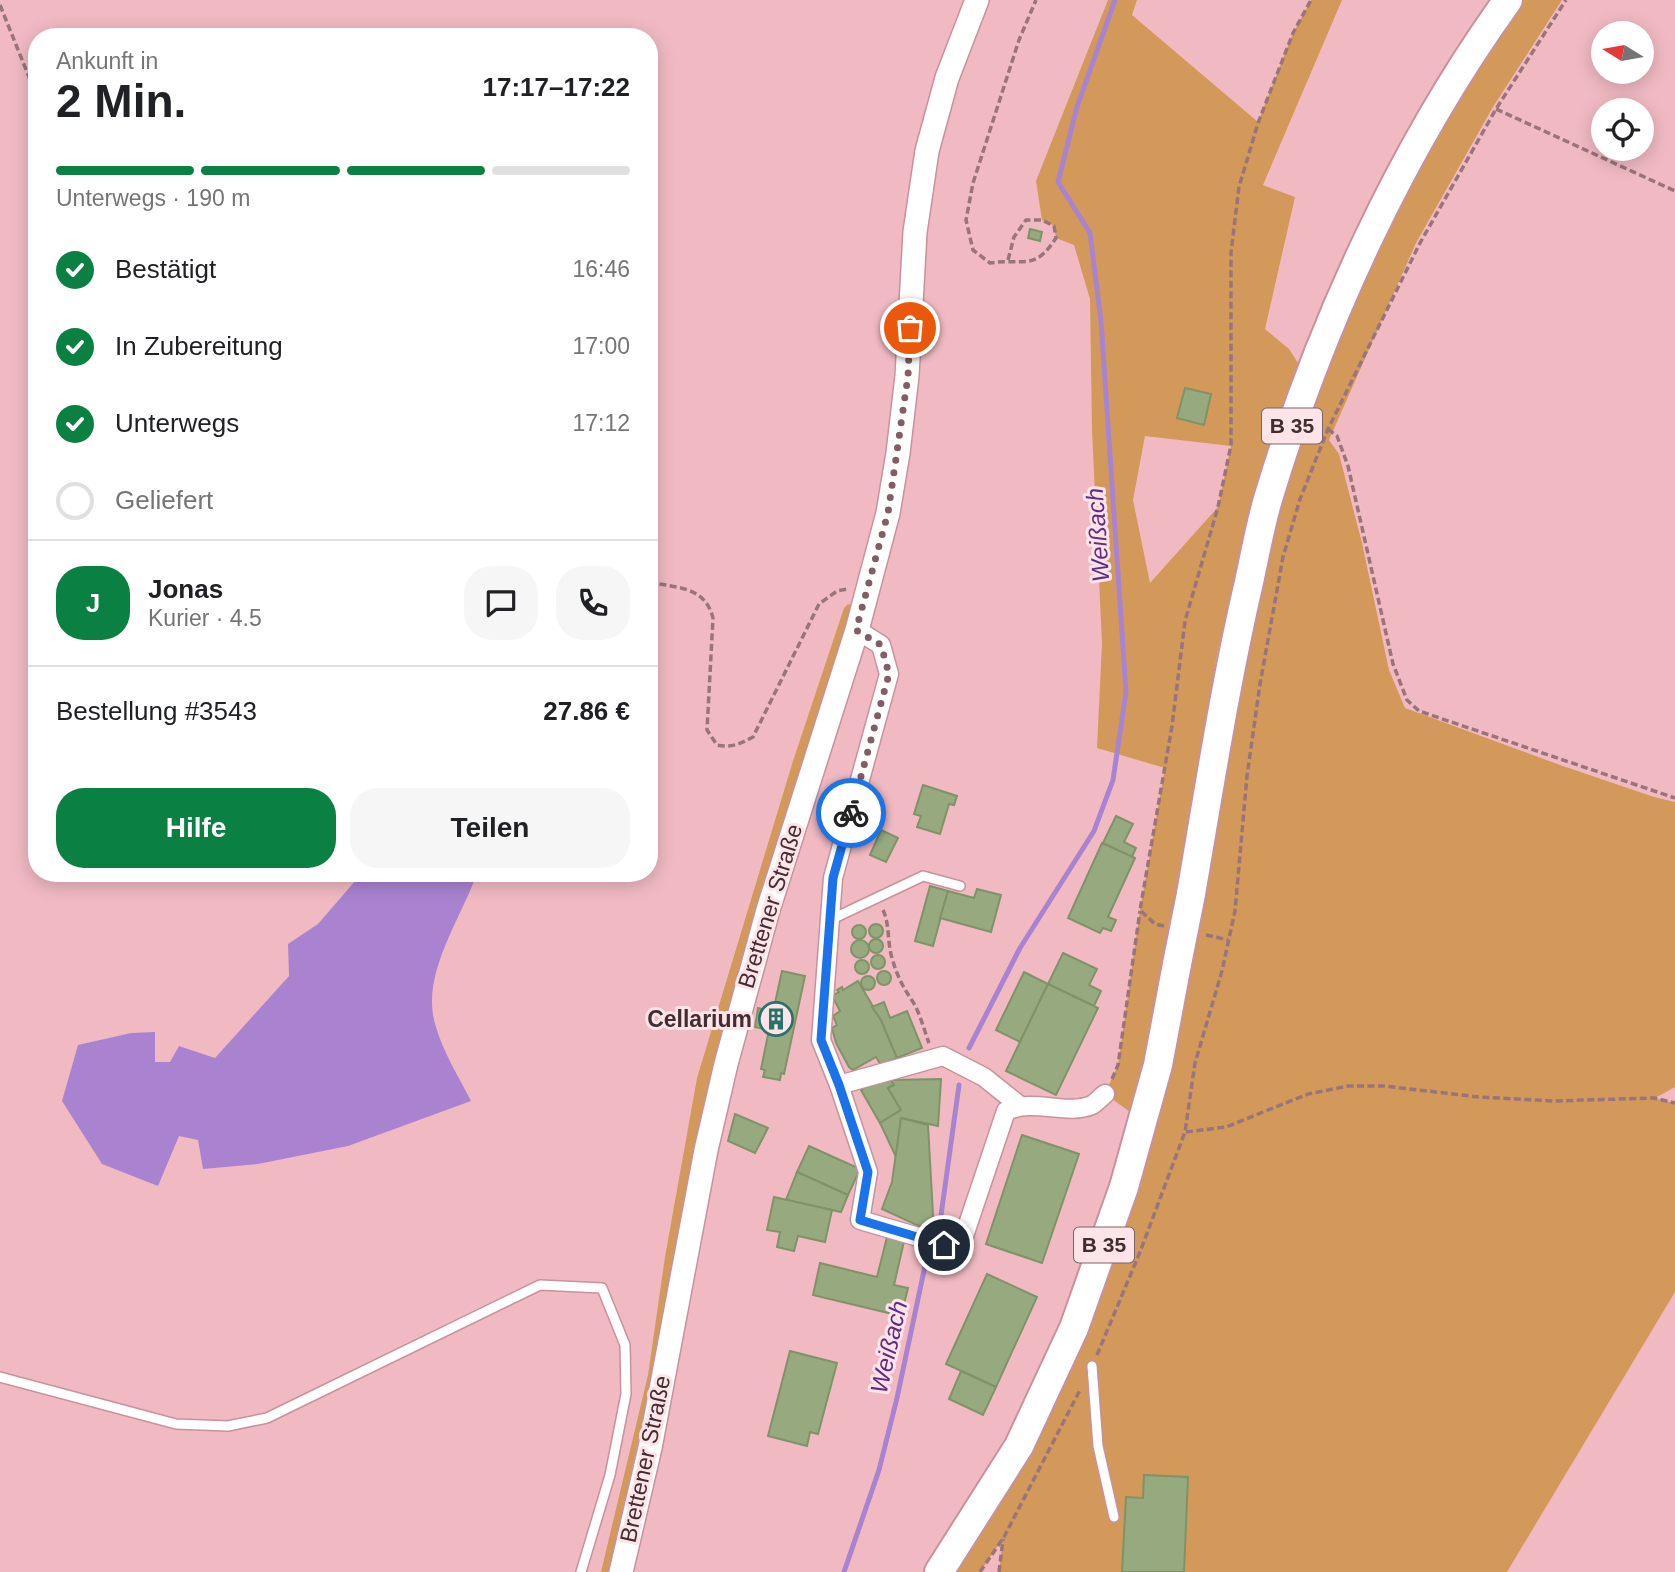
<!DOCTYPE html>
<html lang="de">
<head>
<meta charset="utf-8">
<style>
	:root { --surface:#fff; --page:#f6f6f6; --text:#202124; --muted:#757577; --line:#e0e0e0; --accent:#0b8043 }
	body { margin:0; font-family:Arial,sans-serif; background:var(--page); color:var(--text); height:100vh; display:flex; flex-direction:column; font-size:26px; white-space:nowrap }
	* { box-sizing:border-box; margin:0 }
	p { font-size:23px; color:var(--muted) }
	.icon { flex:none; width:38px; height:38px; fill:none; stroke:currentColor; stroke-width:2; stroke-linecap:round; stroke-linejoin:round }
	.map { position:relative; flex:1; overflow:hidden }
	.details { position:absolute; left:28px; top:28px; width:630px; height:854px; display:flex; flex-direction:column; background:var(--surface); border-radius:28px; box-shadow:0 4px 18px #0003 }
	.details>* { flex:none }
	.needle { width:46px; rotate:281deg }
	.controls { position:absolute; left:1591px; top:21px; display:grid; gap:14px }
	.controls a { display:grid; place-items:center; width:63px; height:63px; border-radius:50%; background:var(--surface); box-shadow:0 4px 18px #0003; font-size:35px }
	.pin { position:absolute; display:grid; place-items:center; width:60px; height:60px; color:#fff; margin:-30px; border:4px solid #fff; border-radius:50%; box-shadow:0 2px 7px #0007 }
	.courier { position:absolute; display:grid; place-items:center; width:70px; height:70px; margin:-35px; border:5px solid #1a73e8; border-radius:50%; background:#fff; color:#222; box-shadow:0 2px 9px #0007 }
	.head em { font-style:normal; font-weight:700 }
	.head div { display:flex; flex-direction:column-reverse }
	.head { display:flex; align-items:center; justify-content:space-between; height:119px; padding:0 28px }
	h1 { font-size:46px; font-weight:700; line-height:52px }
	.bar { display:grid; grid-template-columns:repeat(4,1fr); gap:10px 7px; align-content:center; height:84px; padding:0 28px }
	.bar i { height:9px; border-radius:5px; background:var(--line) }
	.bar .selected { background:var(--accent) }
	.bar p { grid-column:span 4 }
	.line { display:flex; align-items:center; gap:18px; padding:0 28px; border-top:2px solid var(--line) }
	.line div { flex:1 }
	.round { display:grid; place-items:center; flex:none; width:74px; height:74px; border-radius:28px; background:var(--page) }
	ol { padding:0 28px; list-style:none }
	li { display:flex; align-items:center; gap:21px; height:77px }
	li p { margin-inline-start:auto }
	li .icon { padding:7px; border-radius:50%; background:var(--accent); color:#fff; stroke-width:4 }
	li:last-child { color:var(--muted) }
	li i { width:38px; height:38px; border:4px solid var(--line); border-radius:50% }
	.primary-button { display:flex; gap:14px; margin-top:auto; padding:14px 28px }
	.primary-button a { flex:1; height:80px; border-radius:28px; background:var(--accent); color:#fff; font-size:28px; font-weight:700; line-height:80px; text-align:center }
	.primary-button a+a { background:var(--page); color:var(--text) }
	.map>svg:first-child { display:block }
</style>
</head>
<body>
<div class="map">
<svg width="1675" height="1572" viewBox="0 0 1675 1572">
	<rect width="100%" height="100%" fill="#f1bac3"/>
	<g fill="#d2995a" fill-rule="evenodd">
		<path d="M1108,0h29l-5,15 126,107 35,-89 18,-33h31l-79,185 32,12 -30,132 24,20 11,17 -45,129 -38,159 -20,121 82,-270 43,-132 68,-152 49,-91 83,-130h40l-69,107 -77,136 -87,197 10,14 23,89 27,127 16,38 155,57 94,32 21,5v285l-20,11 20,5v189l-168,280h-508l4,-34 -23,34h-25l35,-51 -9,-14 93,-179 59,-214 -28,-20 13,-29 22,-155 25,-142 -68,-20 5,-105 -10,-213 -2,-131 -16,-54 -18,-7 -2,-12 -12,-6 -6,-39zM1145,436l86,10 -13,61 -68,76 -17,-83z"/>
		<path d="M848,604l3,1 1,4 -128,419 -32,134 -35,194 -48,216h-8l47,-197 17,-118 32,-179 96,-317 51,-153z"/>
	</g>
	<path fill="#aa83d0" d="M362,873h115c-16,47 -58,103 -41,154 7,25 23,50 35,74l-123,45 -90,18 -55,5 -5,-29 -19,-4 -21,50 -56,-22 -40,-63 16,-56 53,-12 24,-1v30h15l9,-16 36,12 74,-82 -1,-32 30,-20z"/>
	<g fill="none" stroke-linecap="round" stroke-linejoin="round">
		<g stroke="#aa83d0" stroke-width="5">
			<path d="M969,1048l51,-100 74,-117 19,-51 13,-88 -25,-371 -11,-88 -32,-51 19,-75 38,-107"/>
			<path d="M844,1572l35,-102 18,-72 28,-132 14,-36 20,-145"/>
		</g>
	</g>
	<g fill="#97aa7f" stroke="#809267" stroke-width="2">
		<path d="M1030,229l12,3 -2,9 -12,-3z"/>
		<path d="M1185,388l26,6 -7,31 -27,-7z"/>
		<path d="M923,785l34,11 -3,9 -5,-1 -9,30 -23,-7 4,-11 -7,-2z"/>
		<path d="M1116,816l17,8 -9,18 12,6 -4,9 -29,-14z"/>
		<path d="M881,830l17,8 -12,24 -16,-7z"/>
		<path d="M1102,843l33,15 -27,59 8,3 -5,11 -8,-3 -3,5 -32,-15z"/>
		<path d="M930,886l18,5 -15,55 -18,-5z"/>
		<path d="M977,889l24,6 -10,37 -51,-14 8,-27 26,7z"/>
		<circle cx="876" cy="931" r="7"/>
		<circle cx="859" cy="932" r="7"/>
		<circle cx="876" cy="946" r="7"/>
		<circle cx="860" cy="949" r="9"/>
		<path d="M1063,953l34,16 -8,16 12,6 -7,15 -46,-22z"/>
		<circle cx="878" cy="962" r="7"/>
		<circle cx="862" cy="967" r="7"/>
		<circle cx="884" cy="978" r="7"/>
		<path d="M782,971l23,5 -21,98 -3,-1 -1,7 -17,-3 2,-7 -4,-1 8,-39 -14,-3 3,-19 15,4z"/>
		<path d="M1024,972l24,12 -28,58 -24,-12z"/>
		<circle cx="868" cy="983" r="7"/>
		<path d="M858,981l23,39 16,38 -16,7 -5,-8 -23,13 -4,-3 -13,-24 -4,-15 5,-3 -4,-9 7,-5 -8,-15 7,-4 -2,-2 5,-3 1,3z"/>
		<path d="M1048,984l50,24 -42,87 -50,-24z"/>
		<path d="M884,1002l6,16 17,-7 15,37 -25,10 -16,-38 -9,-13z"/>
		<path d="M887,1074l7,11 -6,3 13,22 -21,13 -19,-33z"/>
		<path d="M941,1079l-3,47 -37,-8 -5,39 -16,-34 21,-13 -13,-22 6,-3 -3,-5z"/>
		<path d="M735,1114l33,14 -13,25 -27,-12z"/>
		<path d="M901,1118l27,7 6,108 -52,-24 10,-27z"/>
		<path d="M1022,1135l57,19 -37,109 -56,-19z"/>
		<path d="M809,1146l51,23 -12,26 -51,-23z"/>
		<path d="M797,1172l51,23 -7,17 -55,-12z"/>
		<path d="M774,1197l58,13 -7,32 -27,-6 -4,15 -17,-4 3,-15 -13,-2z"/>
		<path d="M888,1233l17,4 -11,48 14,3 -7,28 -88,-21 7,-32 57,14z"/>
		<path d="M987,1274l50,23 -41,90 -50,-23z"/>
		<path d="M790,1351l47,12 -19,71 -8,-2 -3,14 -39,-10z"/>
		<path d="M961,1371l35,16 -13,28 -34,-16z"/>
		<path d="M1144,1475l44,2 -4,95h-62l4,-75 17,1z"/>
	</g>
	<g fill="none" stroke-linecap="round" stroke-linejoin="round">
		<g stroke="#c7929c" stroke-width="12">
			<g id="service">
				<path d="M830,920l93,-44 37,10"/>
				<path d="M1092,1366l6,80 16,71"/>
				<path d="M0,1377l176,47 52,2 39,-8 273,-133 62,3 23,57 1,49 -16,81 -29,97"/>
			</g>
		</g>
		<g stroke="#c7929c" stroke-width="21">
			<g id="minor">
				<path d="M857,630l24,15 8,29 -56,204 -12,162 18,45 29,87 -8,48 93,27 10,-8 43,-128c28,-13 60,5 86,-6 4,-2 9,-8 13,-11"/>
				<path d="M839,1085l104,-29 41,21 35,28"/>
			</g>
		</g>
		<g stroke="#c7929c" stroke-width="26">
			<path id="tertiary" d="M621,1572l29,-124 56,-298 20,-86 42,-154 89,-280 31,-117 10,-60 9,-77 8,-144 12,-81 20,-73 30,-78"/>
		</g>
		<g stroke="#c7929c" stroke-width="32">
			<g id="primary">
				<path d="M1191,894c18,-104 34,-209 58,-312 6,-27 11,-56 19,-83 52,-173 134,-352 240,-499"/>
				<path d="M939,1572l80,-126 55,-118 50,-141 34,-122 19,-101"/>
			</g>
		</g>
		<g stroke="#9a747a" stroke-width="3.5" stroke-dasharray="7 3.5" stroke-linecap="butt">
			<path d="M0,5l37,92"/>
			<path d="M1496,109l179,82"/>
			<path d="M1008,260l6,-23 12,-17h16l12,6 2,12c-22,34 -32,20 -66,25l-17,-13 -7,-30 7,-37 46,-143 17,-40"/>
			<path d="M1328,429l9,7 11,30 45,198 14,36 12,11 256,87"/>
			<path d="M649,582c28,6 56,4 64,36l-6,112 10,15c14,3 23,-1 36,-8l66,-133 18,-13 11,-2"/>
			<path d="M883,910c7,15 4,32 9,48 5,18 11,29 21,44 7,11 11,28 16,41"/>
			<path d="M1164,926l-9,-2 -15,-14 32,-184 13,-105 33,-114 13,-62v-193l8,-65 19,-64 35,-90 18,-33"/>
			<path d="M1206,935l22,5"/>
			<path d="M1112,1079l6,-14 22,-154"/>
			<path d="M1186,1132l40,-5 82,-33 40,-8h36l95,11 75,4 100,-3 21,5"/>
			<path d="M1097,1355l43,-103 45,-120 10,-69 27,-92 13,-60 12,-135 13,-92 23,-127 17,-58 28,-70 92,-186 76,-134 70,-109"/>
			<path d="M980,1572l24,-35 76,-147"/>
			<path d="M999,1572l4,-33"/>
		</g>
		<use href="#service" stroke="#fff" stroke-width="9"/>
		<use href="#minor" stroke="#fff" stroke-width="18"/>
		<use href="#tertiary" stroke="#fff" stroke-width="23"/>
		<use href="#primary" stroke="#fff" stroke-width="28"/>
		<g stroke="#c7929c" stroke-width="32" stroke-linecap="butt">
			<path id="primary-bridge" d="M1177,964l14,-70"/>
		</g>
		<use href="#primary-bridge" stroke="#fff" stroke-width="28"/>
	</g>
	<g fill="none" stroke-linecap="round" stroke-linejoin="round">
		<path stroke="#805e64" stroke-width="7" stroke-dasharray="0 12.6" d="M851,813l38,-139 -8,-29 -25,-15 32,-117 20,-137 2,-48"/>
		<path stroke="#1a73e8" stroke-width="9" d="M851,813l-18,65 -12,162 18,45 29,87 -8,48 84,25"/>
	</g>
	<defs>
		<g id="building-ring" transform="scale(1.75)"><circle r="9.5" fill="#fce4e8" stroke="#29726b" stroke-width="1.5"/><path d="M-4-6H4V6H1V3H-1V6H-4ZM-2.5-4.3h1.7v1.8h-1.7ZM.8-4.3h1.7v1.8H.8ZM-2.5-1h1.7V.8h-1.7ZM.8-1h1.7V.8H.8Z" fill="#29726b"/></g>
	</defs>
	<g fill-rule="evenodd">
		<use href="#building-ring" x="776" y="1019"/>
	</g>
	<g text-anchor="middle" stroke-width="6" stroke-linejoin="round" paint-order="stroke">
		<g fill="#fce4e8" stroke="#7a6468" stroke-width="2">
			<rect x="1262" y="408.5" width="60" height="35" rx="5"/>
			<rect x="1074" y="1227.5" width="60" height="35" rx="5"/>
		</g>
		<g font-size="21" font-weight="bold" fill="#432d31">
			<text x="1292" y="433">B 35</text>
			<text x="1104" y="1252">B 35</text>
		</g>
		<g font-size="23" fill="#432d31" stroke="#fce4e8">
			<text transform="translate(770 906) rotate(-73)" y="8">Brettener Straße</text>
			<text transform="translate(645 1459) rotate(-78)" y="8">Brettener Straße</text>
		</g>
		<g font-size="23" font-weight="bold" fill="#432d31" stroke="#fce4e8" text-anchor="end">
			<text x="752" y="1027">Cellarium</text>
		</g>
		<g font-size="24" font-style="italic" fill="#602c88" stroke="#fce4e8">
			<text transform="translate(1098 535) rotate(-94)" y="8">Weißach</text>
			<text transform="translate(889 1347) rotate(-77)" y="8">Weißach</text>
		</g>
	</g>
</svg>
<div class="controls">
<a><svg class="needle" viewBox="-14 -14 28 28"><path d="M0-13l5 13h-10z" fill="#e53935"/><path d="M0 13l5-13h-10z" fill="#757577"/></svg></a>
<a><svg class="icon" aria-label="locate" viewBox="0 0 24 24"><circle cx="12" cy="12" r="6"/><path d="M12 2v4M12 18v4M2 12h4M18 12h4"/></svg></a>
</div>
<div class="pin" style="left:910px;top:328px;background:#ea580c"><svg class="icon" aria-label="bag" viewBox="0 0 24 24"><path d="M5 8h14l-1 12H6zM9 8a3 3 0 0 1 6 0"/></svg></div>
<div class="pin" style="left:944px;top:1245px;background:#1f2937"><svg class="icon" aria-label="home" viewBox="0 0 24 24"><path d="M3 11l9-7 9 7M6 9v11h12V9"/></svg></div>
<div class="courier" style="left:851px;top:813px"><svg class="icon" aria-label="bike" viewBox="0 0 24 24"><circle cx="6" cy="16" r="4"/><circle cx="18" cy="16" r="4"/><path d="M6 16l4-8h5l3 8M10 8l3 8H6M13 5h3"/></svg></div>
<section class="details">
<div class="head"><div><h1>2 Min.</h1><p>Ankunft in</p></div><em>17:17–17:22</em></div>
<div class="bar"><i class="selected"></i><i class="selected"></i><i class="selected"></i><i></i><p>Unterwegs · 190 m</p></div>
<ol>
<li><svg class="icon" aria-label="check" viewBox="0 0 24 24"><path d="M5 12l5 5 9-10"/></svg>Bestätigt<p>16:46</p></li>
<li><svg class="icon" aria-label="check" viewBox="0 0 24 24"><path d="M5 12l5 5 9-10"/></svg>In Zubereitung<p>17:00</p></li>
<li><svg class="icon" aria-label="check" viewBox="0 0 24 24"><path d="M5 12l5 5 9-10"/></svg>Unterwegs<p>17:12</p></li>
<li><i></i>Geliefert</li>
</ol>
<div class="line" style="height:126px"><b class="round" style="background:var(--accent);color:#fff">J</b><div><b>Jonas</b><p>Kurier · 4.5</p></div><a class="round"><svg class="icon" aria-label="chat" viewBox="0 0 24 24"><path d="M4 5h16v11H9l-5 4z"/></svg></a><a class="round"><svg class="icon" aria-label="phone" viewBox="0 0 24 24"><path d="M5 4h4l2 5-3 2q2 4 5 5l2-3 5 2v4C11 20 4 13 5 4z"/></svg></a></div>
<div class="line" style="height:91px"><div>Bestellung #3543</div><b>27.86 €</b></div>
<div class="primary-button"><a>Hilfe</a><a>Teilen</a></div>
</section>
</div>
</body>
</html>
